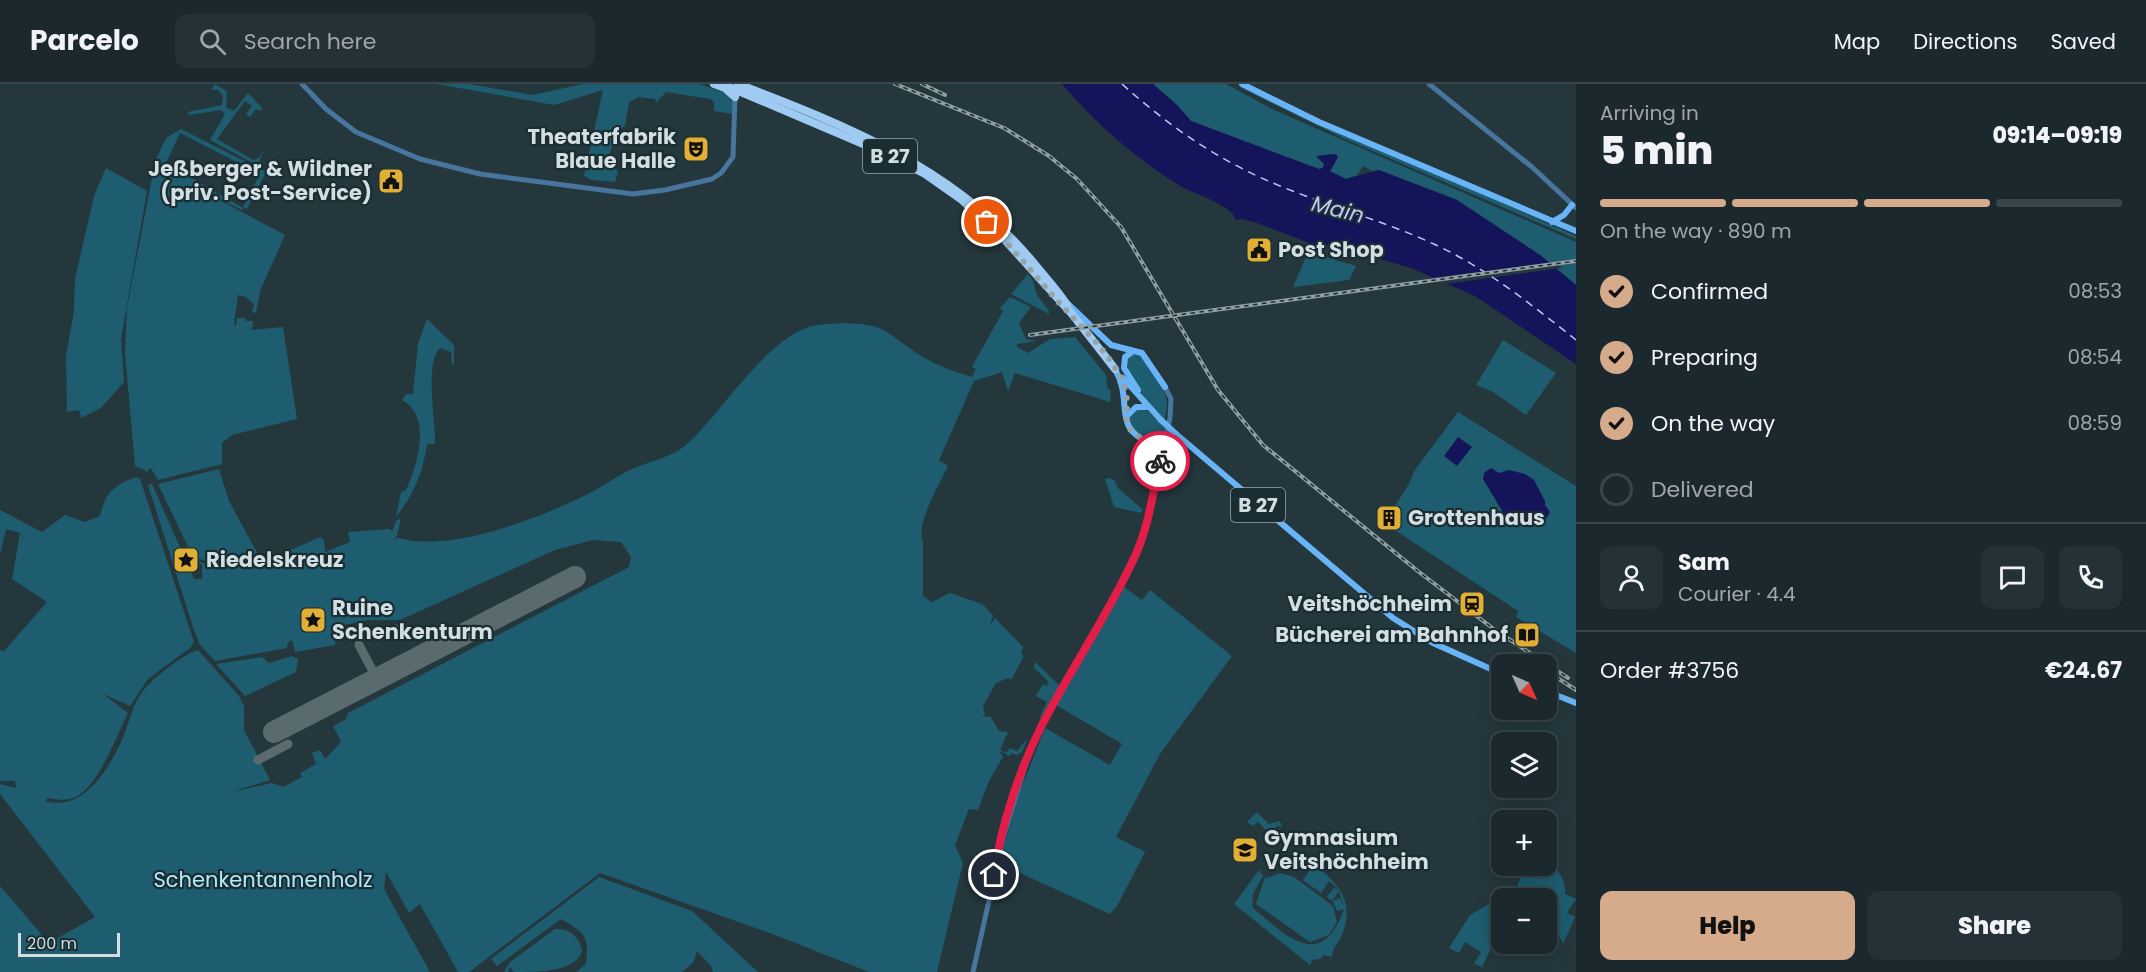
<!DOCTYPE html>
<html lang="en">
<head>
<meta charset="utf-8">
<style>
	:root { --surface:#1b292e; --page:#243136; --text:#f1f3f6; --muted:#a0a6aa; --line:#39454a; --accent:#d6ab8b }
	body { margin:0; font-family:Poppins,sans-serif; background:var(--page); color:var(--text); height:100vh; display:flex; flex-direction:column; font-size:22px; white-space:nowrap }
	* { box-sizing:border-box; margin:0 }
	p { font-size:20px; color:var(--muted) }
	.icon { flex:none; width:33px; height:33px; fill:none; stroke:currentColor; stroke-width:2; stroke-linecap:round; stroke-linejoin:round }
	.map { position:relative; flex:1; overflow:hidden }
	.sheet { display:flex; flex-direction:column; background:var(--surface); width:570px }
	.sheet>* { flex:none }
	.needle { width:39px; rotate:135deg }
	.controls { position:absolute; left:1491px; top:570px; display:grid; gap:12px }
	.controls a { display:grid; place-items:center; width:66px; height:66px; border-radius:12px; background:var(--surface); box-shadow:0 3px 15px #0003,0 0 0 2px var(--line); font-size:30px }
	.scale { position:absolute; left:18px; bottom:15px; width:102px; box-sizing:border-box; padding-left:6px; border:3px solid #d3dee2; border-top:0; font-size:16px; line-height:21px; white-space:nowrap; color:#d3dee2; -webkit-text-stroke:4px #1a2d33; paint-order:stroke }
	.pin { position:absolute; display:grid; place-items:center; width:51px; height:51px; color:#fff; margin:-26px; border:3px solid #fff; border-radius:50%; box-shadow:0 2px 6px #0007 }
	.courier { position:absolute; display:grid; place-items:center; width:60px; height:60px; margin:-30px; border:4px solid #e11d48; border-radius:50%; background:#fff; color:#222; box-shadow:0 2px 8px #0007 }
	.headline em { font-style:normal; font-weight:800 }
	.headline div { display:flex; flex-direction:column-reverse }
	.headline { display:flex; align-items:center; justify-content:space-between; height:102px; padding:0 24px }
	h1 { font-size:39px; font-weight:800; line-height:45px }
	.bar { display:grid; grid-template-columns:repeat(4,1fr); gap:9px 6px; align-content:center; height:72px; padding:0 24px }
	.bar i { height:8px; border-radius:4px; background:var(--line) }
	.bar .on { background:var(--accent) }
	.bar p { grid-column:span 4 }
	.line { display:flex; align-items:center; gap:15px; padding:0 24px; border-top:2px solid var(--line) }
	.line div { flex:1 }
	.round { display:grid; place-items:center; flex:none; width:63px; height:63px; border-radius:12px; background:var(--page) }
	ol { padding:0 24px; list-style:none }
	li { display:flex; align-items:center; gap:18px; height:66px }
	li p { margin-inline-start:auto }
	li .icon { padding:6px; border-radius:50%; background:var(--accent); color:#111; stroke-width:4 }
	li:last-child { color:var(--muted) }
	li i { width:33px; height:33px; border:3px solid var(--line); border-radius:50% }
	.action { display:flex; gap:12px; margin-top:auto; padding:12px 24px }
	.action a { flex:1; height:69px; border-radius:12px; background:var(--accent); color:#111; font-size:24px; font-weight:800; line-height:69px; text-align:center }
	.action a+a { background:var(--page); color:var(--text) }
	header { display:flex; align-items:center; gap:36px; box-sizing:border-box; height:84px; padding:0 30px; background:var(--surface); border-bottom:2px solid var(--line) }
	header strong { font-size:28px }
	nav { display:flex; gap:33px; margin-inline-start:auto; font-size:21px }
	.search { width:420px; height:54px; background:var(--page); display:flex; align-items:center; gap:15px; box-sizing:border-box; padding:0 21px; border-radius:12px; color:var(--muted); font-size:22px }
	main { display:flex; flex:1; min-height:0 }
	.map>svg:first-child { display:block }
</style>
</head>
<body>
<header>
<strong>Parcelo</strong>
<div class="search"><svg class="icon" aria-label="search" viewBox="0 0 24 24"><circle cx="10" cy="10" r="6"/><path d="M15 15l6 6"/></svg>Search here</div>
<nav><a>Map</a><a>Directions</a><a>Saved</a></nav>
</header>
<main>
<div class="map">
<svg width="1576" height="888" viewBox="0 0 1576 888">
	<rect width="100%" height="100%" fill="#24373d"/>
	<g fill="#1e5d6f">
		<path d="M214,0l13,7 -1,16 8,4 14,-18 15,16 -4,2 -3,-2 -6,8 -4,-3 6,-8 -7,-5 -28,38 36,21 6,-2 5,-9 -5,14h-6l-43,-23 15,-26 -4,-4 -32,5 -1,-3 34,-7 1,-9 -5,-6h-6z"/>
		<path d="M437,0h32l63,11 51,-11h116l30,10 4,9v11l-19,-3v-9l-4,-3 -44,-7 -10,11 -1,-4 -16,-2 -10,5 -4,24 -10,6 -6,26 9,14 -3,10 -23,-2 -8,-4 19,-86 -49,15z"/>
		<path d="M1153,0h73l46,25 304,133v43l-36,-30 -83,-55 -78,-30 -7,1 -9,-5 -6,9 -11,4 -16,-7 5,-9 -4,-9 -14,3 7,7 -1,4 -4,1 -128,-48 -14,-16z"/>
		<path d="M1233,0l343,152v3l-231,-100z"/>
		<path d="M181,45l85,43 -19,37 -4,-2 17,-33 -80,-41 -14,30 77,45 -1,2 -45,-22 88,47 -25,56 -4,22 -4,-1 2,-8 -8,-7 -8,-2 -4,29 2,3 1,-9h8l1,3h7l-1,9 31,-3 14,92 -65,16 -10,8v21l-64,16 -8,-13 -2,5 -13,-6 -10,-113 2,-45 28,-146 11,-24z"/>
		<path d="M106,84l41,23 -26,148 3,43 -23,26 -20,10 -2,-8 -12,2 -1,-56 8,-45 1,-32 19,-83z"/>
		<path d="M1308,168l48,14 -7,14 -56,7z"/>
		<path d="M1028,190l5,7 4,14 12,16v3l-38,-20z"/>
		<path d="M1010,213l21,10 -12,16 7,16 11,2 -20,3v3l11,6 22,-14 25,-2 31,38 1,12 4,4 -1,11 -95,-29 -7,18 -6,-19 -28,9 -35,79 9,6c-8,17 -33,59 -25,76v54l9,6 18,-9 32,11 11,11 -3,10 5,-7 28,29 -2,7 3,2 -13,24 -3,-2 -12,5 -13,23 2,9 -3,1 9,1 8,14 9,1 -8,18 6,3 4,-5 7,3 11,-13 -6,14 -5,3 -6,-2 -1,3 -11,-5 4,6 -14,24 -11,29 -9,-1 -14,36 8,18 -26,109h-68l-99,-39 -170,-60 -131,99h-11l-38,-68 -11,9 -23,-41 -2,17 46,83h-430v-86l49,57 46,-26 -95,-123v-10l16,4 -1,-7h-15v-131l4,1 43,-49 -35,-23 8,-46 -14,-4 -6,25v-44l42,22 23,-17 20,7 15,-6c5,-23 14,-31 36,-39l4,2 54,163 -4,6 -42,31 -18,27 -27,-12 25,19c-11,22 -29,72 -52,84 -9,4 -19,3 -28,1l-3,3c37,11 62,-29 76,-59 7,-15 10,-32 19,-47 10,-15 40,-39 58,-45l41,46 5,10v24l26,50 -39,12 41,-9 11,4 19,-10 -2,-4 16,-9 -4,-11 8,-3 5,9 16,-17 -8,-16 13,-7 2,-6 281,-146 2,-10 -10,-15 -28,-2 -38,10 -155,70h-33l-36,8 5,17 -41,7 -3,-12 -4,2 -1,6 -72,13 -15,-16 -7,-18 -45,-142 4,-1 42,95h8v-14l-5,-4 10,3 27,-8 7,6 19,-3 3,4 -1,5 15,-12 43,-19 4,3 1,12 25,-10 -2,-10 42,-3 2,3 4,-11 5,-3 -4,18 -4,4 5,-2c54,15 141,-20 190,-44 15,-8 29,-18 44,-25 18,-8 38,-11 54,-24 34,-29 85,-115 132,-120 17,-2 41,-3 58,2 15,5 29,19 42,27 18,11 35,17 54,23l4,-8 -4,-2 31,-56 -3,-3z"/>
		<path d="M427,235l27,26v19h-2l-1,-12 -11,-4c-16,16 -4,74 -5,96h-8c-4,29 -13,50 -31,73l5,-25 5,-2c11,-24 27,-74 -4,-90l4,-6h7l5,-50z"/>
		<path d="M1503,256l53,33 -30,42 -33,-23 -17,-7z"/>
		<path d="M1135,269c14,5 32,36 32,52 0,4 -2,10 -2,14 -16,-15 -38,-39 -39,-60z"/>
		<path d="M1136,325l12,2 17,17 -2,7 -9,4c-13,-3 -27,-10 -24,-26z"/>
		<path d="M1458,328l118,74v167l-60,-36 2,-6 -134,-88 25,-39 6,-14z"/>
		<path d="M219,385l10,32 31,57 -17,1 -10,-5 -26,7 -14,-4 -35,-73z"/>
		<path d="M1109,394l5,2 4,8 25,22 -2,3 -27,-6 -9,-28z"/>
		<path d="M1124,503l18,13 8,-10 82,66 -72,98 -44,83 29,15 -28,54 -7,8 -99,-45 -7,-5 -3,-8 19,-65 25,-63 65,37 12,-21 -66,-39z"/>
		<path d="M292,572l6,3 -2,13 -51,24 -29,-32 46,-7 7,6z"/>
		<path d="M1035,578l25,24 -18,33 -2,-2 7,-15 -11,-6 7,-12 4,2 1,-5 -14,-13z"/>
		<path d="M1257,728l12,12 11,-3 2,6 -5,-1 -3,3 4,5 21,5 4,4 -26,-4 -10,1 1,-8 -10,-10 -5,4 -6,-4z"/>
		<path d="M1310,775v3c25,18 45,36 33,70 -3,10 -11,15 -11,25l-8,-2 -4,4 -8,1 -2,5 -76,-61 25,-34 4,6 -10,18 -1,13c35,30 70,65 92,2l-7,2 -4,-10 7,-3 4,9 -5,-16 -7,10 -5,-4 7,-9 5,2 -19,-17 9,8 -8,12 -18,-13 7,-10 -2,-8z"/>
		<path d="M1547,776c11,9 19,19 18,34l11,5 -9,14 8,4 -12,27 -14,-28 -2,3 -1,-21h-33l8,-22 18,-5 3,-5h4z"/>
		<path d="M1280,789l14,4 39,29 4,16 -8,13 -19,7 -54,-38 9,-27 2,1z"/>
		<path d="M599,793l93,34 66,61h-45l-2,-6 -14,-15 -4,12 -11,9h-106l10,-8c3,-28 0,-31 -25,-45l-64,47 -6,-7z"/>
		<path d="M1501,813l-3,16 3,1v13l-19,40 -8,-3 7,-12 -16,-10 -6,11 -10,-5 21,-33z"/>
		<path d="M555,845c14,-1 25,8 27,22 -6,21 -44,21 -68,21l-4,-5 -2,5h-4l6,-10z"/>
	</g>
	<g fill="#14145a">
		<path d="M1062,0h91l24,21 14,16 128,48 4,-1 1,-4 -8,-8 20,-2 2,3 -8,14 16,8 33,-9 78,30 83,55 36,30v79l-101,-68 -64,-28 -79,-23 -20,-1 -55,-21 -15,-4 -6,1c-5,-16 -40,-25 -54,-33 -46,-28 -86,-63 -120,-103z"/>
		<path d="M1458,353l14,10 -15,19 -13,-10z"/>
		<path d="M1491,384l8,5 10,-3 16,4 9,6 11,21v4l5,7 -6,10 -9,-3 -5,2 -26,-7 -21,-35 1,-6z"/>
	</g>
	<path fill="#24373d" d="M1554,178l8,6 -124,17 -13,-6z"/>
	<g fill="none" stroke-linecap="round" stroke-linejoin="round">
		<path stroke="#bec9f3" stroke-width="1.5" stroke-dasharray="8 6" stroke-linecap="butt" d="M1122,0c38,34 77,63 123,86 61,31 129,46 191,75 51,24 96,60 140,95"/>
		<g stroke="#5a6b70" stroke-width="9">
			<path d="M386,551l12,-6"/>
			<path d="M359,561l18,34"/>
			<path d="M288,641l2,5"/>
			<path d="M258,676l30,-16"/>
		</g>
		<path stroke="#5a6b70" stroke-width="22" d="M274,648l301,-155"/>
		<g stroke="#48759e" stroke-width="5">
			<path d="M302,0l24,25 30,23 64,27 60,15 153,20 32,-4 47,-11 9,-6 12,-16 2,-60"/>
			<path d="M1429,0l103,83 44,41"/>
			<path d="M973,888l30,-134 25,-81 13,-29 76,-134 19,-41 11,-33 23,-102 1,-19 -6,-12"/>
		</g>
		<g stroke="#68b4f7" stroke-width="6">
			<path d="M1242,0l77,38 257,109"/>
			<path d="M1552,138l12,-7 8,-10"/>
			<path d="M1065,217l46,44 31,8 23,34"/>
			<path d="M1132,268l-7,5 -1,11 14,22"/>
			<path d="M1115,285c19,33 -4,58 35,74"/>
			<path d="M1123,294l38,42"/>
			<path d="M1127,332l9,-9h12"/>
			<path d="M1176,350l217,184 40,25 69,31"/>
			<path d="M1546,607l30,12"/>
		</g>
		<g stroke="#9fcaf2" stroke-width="8">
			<path d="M714,0l11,4 10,9"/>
			<path d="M722,0l160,68 43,22 37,26 42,39 68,75 43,55"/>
			<path d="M738,0c110,42 217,85 295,178 11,14 24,27 34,43"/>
		</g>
		<g stroke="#919fa4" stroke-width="4">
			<g id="rail">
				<path d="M895,0l109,44 45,28 28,23 44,48 97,163 45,55 156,127 76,58 73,48"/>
				<path d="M922,0l23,11"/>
				<path d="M1030,251l546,-74"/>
				<path d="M1556,593l20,13"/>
			</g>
		</g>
		<use href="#rail" stroke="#1a2d33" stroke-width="1.5" stroke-dasharray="4.5" stroke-linecap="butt"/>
		<path stroke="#68b4f7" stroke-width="6" d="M1161,336l15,14"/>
	</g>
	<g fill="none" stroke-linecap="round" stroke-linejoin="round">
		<path stroke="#96a4a8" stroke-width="6" stroke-dasharray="0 10.8" d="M987,138c24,24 45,50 67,75 23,26 51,50 67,81 18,36 -17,52 43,68l-4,15"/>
		<path stroke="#e11d48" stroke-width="8" d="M994,791c7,-50 25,-104 47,-148 30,-59 68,-113 95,-173 13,-29 17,-62 24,-93"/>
	</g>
	<defs>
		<g id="theatre-square" transform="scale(1.35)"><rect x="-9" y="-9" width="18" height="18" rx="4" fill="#e1af34" stroke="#1a2d33"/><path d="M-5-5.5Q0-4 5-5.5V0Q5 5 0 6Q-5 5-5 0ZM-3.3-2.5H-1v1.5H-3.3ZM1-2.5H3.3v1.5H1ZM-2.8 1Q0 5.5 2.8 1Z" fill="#111"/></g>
		<g id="civic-square" transform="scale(1.35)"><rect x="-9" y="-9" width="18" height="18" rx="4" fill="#e1af34" stroke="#1a2d33"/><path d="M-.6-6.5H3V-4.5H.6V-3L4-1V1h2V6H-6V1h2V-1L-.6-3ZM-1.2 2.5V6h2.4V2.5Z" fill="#111"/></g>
		<g id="building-square" transform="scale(1.35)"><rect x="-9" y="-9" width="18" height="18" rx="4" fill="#e1af34" stroke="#1a2d33"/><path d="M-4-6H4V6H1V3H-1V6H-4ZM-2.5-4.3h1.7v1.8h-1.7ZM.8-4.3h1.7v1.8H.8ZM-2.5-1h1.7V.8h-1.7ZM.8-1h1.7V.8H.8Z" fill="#111"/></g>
		<g id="sight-square" transform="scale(1.35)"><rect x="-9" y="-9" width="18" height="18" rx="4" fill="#e1af34" stroke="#1a2d33"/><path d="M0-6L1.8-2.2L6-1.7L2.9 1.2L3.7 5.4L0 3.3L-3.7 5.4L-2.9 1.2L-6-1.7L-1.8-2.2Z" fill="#111"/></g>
		<g id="station-square" transform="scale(1.35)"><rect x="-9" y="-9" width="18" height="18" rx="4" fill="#e1af34" stroke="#1a2d33"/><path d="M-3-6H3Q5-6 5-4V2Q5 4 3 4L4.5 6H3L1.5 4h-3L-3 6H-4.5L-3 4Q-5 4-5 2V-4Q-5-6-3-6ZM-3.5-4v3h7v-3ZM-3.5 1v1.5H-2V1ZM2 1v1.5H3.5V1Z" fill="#111"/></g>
		<g id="library-square" transform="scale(1.35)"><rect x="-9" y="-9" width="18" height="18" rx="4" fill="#e1af34" stroke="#1a2d33"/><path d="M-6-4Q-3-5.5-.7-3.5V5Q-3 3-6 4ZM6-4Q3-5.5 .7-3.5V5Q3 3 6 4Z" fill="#111"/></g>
		<g id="school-square" transform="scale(1.35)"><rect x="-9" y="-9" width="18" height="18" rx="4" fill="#e1af34" stroke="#1a2d33"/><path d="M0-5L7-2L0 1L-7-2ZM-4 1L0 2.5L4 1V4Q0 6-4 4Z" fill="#111"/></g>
	</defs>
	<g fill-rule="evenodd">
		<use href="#theatre-square" x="696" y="65"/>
		<use href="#civic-square" x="391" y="97"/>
		<use href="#civic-square" x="1259" y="166"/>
		<use href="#building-square" x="1389" y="434"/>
		<use href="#sight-square" x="186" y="476"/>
		<use href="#station-square" x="1472" y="520"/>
		<use href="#sight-square" x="313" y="536"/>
		<use href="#library-square" x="1527" y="551"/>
		<use href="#school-square" x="1245" y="766"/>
	</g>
	<g text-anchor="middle" stroke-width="4.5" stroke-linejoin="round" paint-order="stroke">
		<g fill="#1a2d33" stroke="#9ca9ae" stroke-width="1.5">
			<rect x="863" y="55" width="54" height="34" rx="4.5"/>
			<rect x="1231" y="404" width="54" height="34" rx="4.5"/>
		</g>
		<g font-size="20" font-weight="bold" fill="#d3dee2">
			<text x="890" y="79">B 27</text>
			<text x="1258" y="428">B 27</text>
		</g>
		<g font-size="21" font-weight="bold" fill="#d3dee2" stroke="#1a2d33" text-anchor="start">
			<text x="676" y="60" text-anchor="end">Theaterfabrik<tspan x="676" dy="24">Blaue Halle</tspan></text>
			<text x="372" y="92" text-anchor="end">Jeßberger &amp; Wildner<tspan x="372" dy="24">(priv. Post-Service)</tspan></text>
			<text x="1278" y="173">Post Shop</text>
			<text x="1408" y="441">Grottenhaus</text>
			<text x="206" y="483">Riedelskreuz</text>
			<text x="1452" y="527" text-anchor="end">Veitshöchheim</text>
			<text x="332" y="531">Ruine<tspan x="332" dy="24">Schenkenturm</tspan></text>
			<text x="1508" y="558" text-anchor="end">Bücherei am Bahnhof</text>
			<text x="1264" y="761">Gymnasium<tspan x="1264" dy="24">Veitshöchheim</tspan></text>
		</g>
		<g font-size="21" fill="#b2e9fa" stroke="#1a2d33">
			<text x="263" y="803">Schenkentannenholz</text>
		</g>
		<g font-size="22" font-style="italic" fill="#bec9f3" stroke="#1a2d33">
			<text transform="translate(1338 125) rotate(14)" y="8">Main</text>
		</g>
	</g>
</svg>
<div class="controls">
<a><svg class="needle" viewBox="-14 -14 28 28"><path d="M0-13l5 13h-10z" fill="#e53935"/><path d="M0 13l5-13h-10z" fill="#a0a6aa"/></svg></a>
<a><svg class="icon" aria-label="layers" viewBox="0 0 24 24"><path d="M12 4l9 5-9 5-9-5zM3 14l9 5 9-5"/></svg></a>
<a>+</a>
<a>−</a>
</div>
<div class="scale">200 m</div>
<div class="pin" style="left:987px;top:138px;background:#ea580c"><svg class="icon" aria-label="bag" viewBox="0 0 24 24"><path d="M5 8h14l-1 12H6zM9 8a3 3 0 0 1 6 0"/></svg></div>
<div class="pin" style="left:994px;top:791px;background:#1f2937"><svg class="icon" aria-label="home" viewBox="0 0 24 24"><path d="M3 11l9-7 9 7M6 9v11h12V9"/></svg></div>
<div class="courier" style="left:1160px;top:377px"><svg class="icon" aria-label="bike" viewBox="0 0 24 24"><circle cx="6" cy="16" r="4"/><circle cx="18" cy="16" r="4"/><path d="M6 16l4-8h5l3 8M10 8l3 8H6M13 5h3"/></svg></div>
</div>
<section class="sheet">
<div class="headline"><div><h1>5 min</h1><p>Arriving in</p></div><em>09:14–09:19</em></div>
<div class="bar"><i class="on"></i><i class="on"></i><i class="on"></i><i></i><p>On the way · 890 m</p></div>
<ol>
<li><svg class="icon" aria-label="check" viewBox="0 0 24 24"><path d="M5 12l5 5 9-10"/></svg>Confirmed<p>08:53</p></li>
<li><svg class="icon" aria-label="check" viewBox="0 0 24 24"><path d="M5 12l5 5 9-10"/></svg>Preparing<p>08:54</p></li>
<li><svg class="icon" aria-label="check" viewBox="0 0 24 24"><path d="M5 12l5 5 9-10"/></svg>On the way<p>08:59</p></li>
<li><i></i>Delivered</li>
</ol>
<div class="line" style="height:108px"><a class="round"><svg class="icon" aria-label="person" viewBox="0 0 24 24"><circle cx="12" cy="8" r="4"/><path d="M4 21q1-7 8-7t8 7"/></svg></a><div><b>Sam</b><p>Courier · 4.4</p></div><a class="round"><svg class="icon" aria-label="chat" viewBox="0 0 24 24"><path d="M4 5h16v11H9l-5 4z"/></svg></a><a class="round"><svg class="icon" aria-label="phone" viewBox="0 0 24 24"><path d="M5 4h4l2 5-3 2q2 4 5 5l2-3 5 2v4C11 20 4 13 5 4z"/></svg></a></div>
<div class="line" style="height:78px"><div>Order #3756</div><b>€24.67</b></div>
<div class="action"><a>Help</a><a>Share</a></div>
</section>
</main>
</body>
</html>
